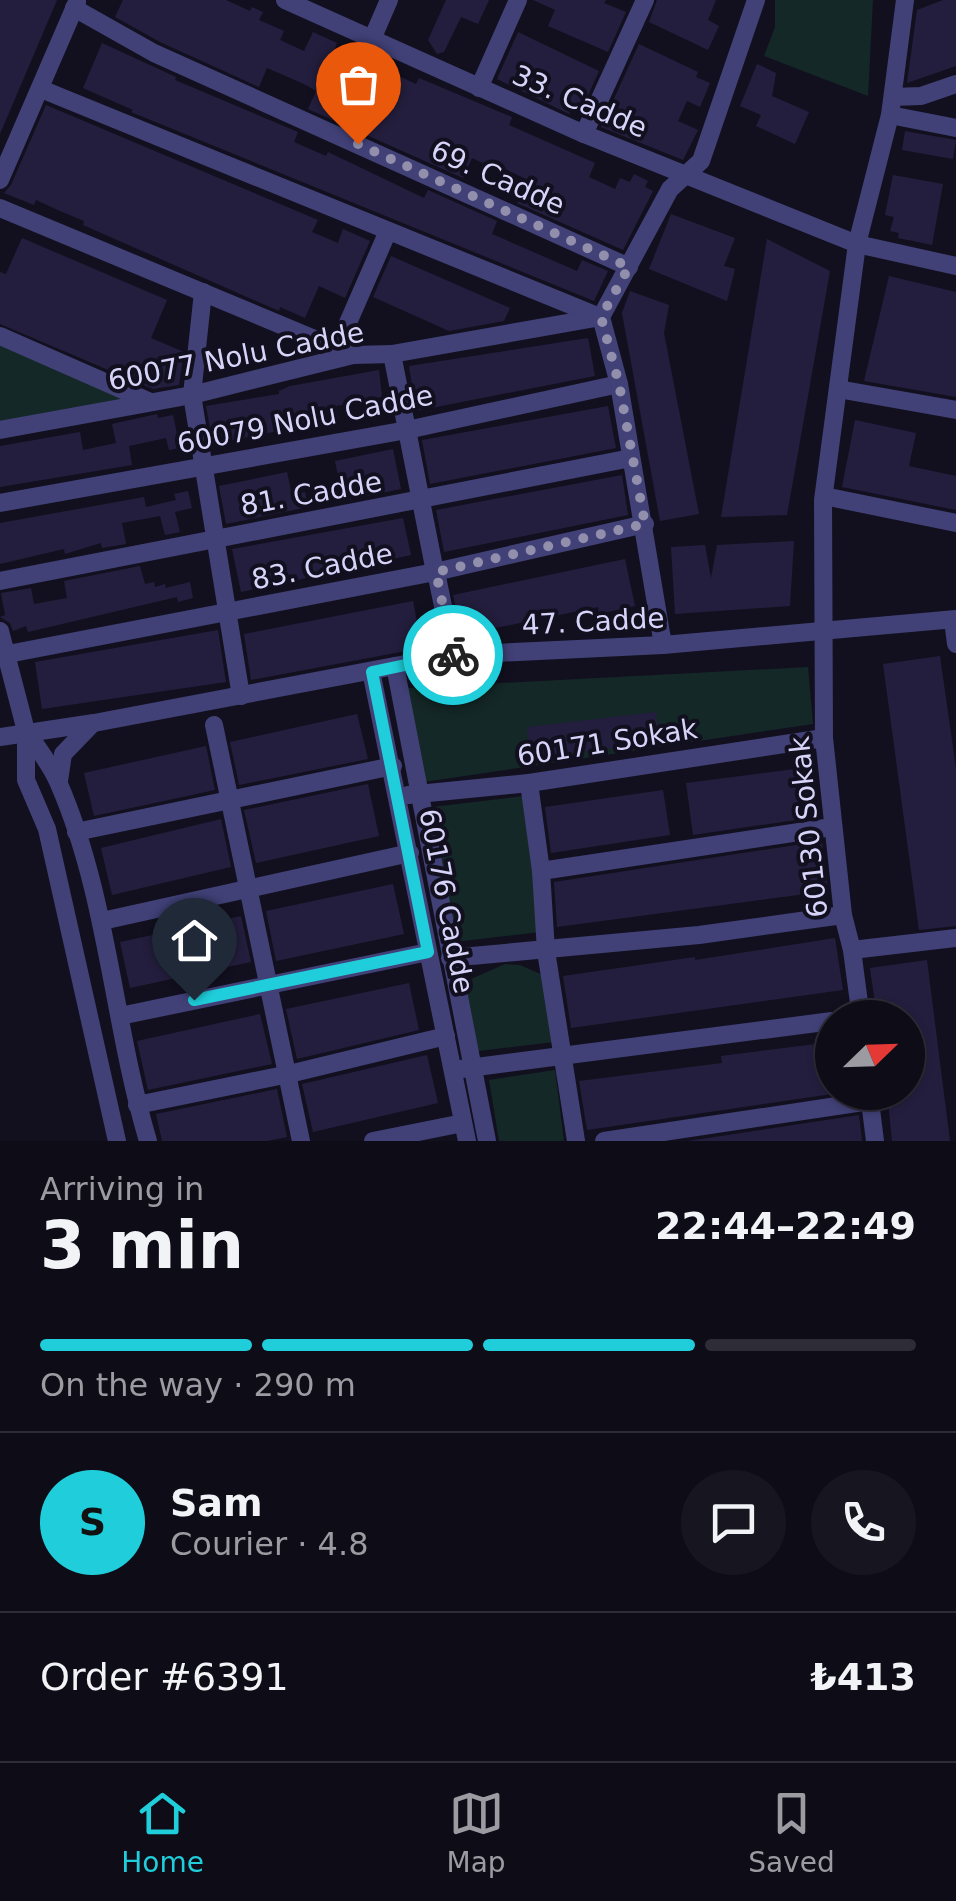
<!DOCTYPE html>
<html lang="en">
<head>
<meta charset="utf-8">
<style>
	:root { --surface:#0e0c17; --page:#171520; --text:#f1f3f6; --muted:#9b9ba1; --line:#2e2c36; --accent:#1fceda }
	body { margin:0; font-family:"DejaVu Sans",sans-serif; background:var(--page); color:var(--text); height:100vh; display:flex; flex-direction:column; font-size:38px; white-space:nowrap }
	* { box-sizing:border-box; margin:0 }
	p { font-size:32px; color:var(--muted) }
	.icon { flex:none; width:55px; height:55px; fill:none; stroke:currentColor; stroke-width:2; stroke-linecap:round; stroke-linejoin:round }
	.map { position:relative; height:1141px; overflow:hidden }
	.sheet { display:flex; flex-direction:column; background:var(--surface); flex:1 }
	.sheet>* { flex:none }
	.needle { width:65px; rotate:67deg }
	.controls { position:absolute; left:815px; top:1000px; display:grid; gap:20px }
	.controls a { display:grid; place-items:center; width:110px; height:110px; border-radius:50%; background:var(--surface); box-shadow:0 2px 8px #0004,0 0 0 2px var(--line); font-size:50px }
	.pin { position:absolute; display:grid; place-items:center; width:85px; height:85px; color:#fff; margin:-102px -42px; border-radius:50% 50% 50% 0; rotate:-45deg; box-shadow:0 0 10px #0007 }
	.pin .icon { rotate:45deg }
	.courier { position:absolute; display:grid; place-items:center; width:100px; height:100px; margin:-50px; border:8px solid #1fceda; border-radius:50%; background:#fff; color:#222; box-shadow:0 2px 12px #0007 }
	.headline em { font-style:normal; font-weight:600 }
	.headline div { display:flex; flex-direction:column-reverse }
	.headline { display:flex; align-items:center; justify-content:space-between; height:170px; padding:0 40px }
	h1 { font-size:65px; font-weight:600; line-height:75px }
	.bar { display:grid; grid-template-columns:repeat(4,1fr); gap:15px 10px; align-content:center; height:120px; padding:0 40px }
	.bar i { height:12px; border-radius:8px; background:var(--line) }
	.bar .on { background:var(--accent) }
	.bar p { grid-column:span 4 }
	.line { display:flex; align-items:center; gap:25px; padding:0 40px; border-top:2px solid var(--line) }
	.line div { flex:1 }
	.round { display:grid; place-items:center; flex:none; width:105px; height:105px; border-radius:52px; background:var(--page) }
	.dock { display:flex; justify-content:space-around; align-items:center; height:140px; border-top:2px solid var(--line); background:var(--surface); font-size:28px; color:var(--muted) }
	.dock a { display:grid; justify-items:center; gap:5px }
	.dock .on { color:var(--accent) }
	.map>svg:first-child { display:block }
</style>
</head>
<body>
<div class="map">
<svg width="956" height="1141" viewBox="0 0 956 1141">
	<rect width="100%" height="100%" fill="#12101f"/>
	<g fill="#142827">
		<path d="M775,0h98l-5,96 -104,-40 11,-29z"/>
		<path d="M0,344l131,55 -131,22z"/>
		<path d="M808,667l5,57 -389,58 -17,-94z"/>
		<path d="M524,796l17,136 -87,10 -22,-135z"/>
		<path d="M505,964l15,1 23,10 11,67 -76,9 -16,-68z"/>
		<path d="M555,1070l9,71h-65l-10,-61z"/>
	</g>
	<g fill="#241e3e">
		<path d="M0,0h57l-57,134z"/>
		<path d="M123,0h103l24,11 2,-4 11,5 -4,8 25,11 -4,9 13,6 11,5 9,-19 24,11 -4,11 28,13 3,-7 52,24 3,-6 93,39 -3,8 86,38 -6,14 26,12 5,-11 10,4 4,-8 14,7 -3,6 8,4 -30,59 -106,-47 11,-23 -25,-12 -2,4 -29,-14 -9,20 -155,-69 8,-18 -12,-7 -37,-16 -8,19 -99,-45 -45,-25z"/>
		<path d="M446,0h43l-11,24 -17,-7 -17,35 -7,2 -9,-14z"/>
		<path d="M533,0h73l-2,3 22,9 -18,40 -60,-26 7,-16z"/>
		<path d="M657,0h59l-8,20 11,6 -11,24 -59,-28z"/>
		<path d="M943,0h13v66l-49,17 10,-73z"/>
		<path d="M518,32l81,39 -19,42 -8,-4 -3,5 -72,-35z"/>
		<path d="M102,43l74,34 -1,3 123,52 -4,10 32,14 2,-4 96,46 4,-8 69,31 -5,13 85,37 5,-11 26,11 -14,30 -463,-189 2,-2 -50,-22z"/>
		<path d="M639,44l59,28 -2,5 14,6 -10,24 -13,-6 -9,20 20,9 -15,30 -82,-33z"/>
		<path d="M757,64l19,9 -4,23 37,16 -14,32 -39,-18 5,-11 -21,-9z"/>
		<path d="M46,105l272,115 -6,12 26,11 5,-14 27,12 -25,57 -26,-12 -14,32 -25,-11 -1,4 -196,-86 1,-4 -24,-10 -24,-11 -2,5 -30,-12 7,-8z"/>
		<path d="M905,131l51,9 -3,19 -51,-9z"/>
		<path d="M893,175l50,9 -11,61 -34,-7 1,-5 -9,-2 4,-14 -9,-2z"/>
		<path d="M671,214l64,24 -11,28 11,3 -8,32 -78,-32z"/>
		<path d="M22,238l145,62 -16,38 33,14 -5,33 -26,4 -153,-65v-52l6,2z"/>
		<path d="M767,239l63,32 -43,244 -66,2z"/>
		<path d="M391,256l119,52 -6,13 -55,10 -76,-34z"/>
		<path d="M889,276l67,16v105l-92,-16z"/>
		<path d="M630,291l39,14 -5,28 35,181 -39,7 -38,-208z"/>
		<path d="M588,338l7,38 -179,35 -7,-45z"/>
		<path d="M379,370l3,27 -46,9 3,13 -126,25 -7,-38 73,-12v-3l11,-5z"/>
		<path d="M608,406l8,42 -186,36 -8,-44z"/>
		<path d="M157,414l1,4 15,-3 7,33 -11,2 -3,-12 -37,8 3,19 -132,22v-41l80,-14 3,18 33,-7 -4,-19z"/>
		<path d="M855,420l61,13 -7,33 47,10v34l-114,-23z"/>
		<path d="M393,449l8,40 -58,12 -8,-40z"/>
		<path d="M287,472l5,23 13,-3 3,15 -82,17 -7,-38z"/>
		<path d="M622,475l6,40 -184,37 -8,-42z"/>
		<path d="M188,491l4,17 -17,4 5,20 -15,3 -5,-19 -38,7 4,21 -24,4 -1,-5 -36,11 -1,-5 -64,15v-41l144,-26 2,10 30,-7 -2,-6z"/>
		<path d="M403,518l8,37 -170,37 -9,-43z"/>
		<path d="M794,541l-4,65 -115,8 -4,-67 34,-2 6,33 6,-33z"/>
		<path d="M625,559l10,47 -36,8 -1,-7 -136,28 -9,-40z"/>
		<path d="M140,566l5,18 9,-2 1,5 10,-3 1,4 24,-6 3,16 -15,4 -1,-5 -149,35 -2,-6 -13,5 -3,-8 -10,-6 5,-2 -4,-22 30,-5 3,16 33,-6 -3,-17z"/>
		<path d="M413,601l9,47 -171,32 -7,-46z"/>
		<path d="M218,630l8,52 -184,27 -7,-47z"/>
		<path d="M940,656l16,113v157l-37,4 -36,-266z"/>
		<path d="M656,712l4,30 -130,16 -3,-31z"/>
		<path d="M357,714l11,45 -129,26 -9,-43z"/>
		<path d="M206,746l9,44 -121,26 -10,-43z"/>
		<path d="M810,767l6,50 -123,18 -7,-52z"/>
		<path d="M368,784l11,52 -123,27 -12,-53z"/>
		<path d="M663,790l7,45 -119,18 -6,-46z"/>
		<path d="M221,819l10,48 -119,28 -11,-47z"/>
		<path d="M822,841l6,50 -271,36 -3,-45z"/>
		<path d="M393,884l11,50 -128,27 -10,-50z"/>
		<path d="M241,916l10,46 -121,26 -10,-46z"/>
		<path d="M835,938l8,52 -272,38 -8,-52 132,-19v3z"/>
		<path d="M927,960l23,181h-58l-5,-49h21v-74h-31l-7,-50z"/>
		<path d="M409,983l10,47 -122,29 -11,-50z"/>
		<path d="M260,1014l12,50 -124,26 -11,-49z"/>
		<path d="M832,1042v52l-245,36 -8,-49 143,-18 -1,-7z"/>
		<path d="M427,1055l11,48 -125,29 -11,-48z"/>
		<path d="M277,1089l10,48 -20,4h-105l-6,-27z"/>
		<path d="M859,1115l3,26h-174z"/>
	</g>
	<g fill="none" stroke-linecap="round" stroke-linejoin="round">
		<g stroke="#414178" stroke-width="18">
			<path d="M285,0l299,134 273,110 99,22"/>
			<path d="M74,8l80,45 475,214"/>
			<path d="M373,37l16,-37"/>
			<path d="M479,88l39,-88"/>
			<path d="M41,89l559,228"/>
			<path d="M893,97l28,-1 35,-12"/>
			<path d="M890,115l66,13"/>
			<path d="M584,134l61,-134"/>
			<path d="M0,180l77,-178"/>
			<path d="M0,208l353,147"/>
			<path d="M203,292l-11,103 49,301"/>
			<path d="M0,336l148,65"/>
			<path d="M337,348l51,-117"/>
			<path d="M392,354l43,218"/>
			<path d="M838,389l118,21"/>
			<path d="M0,430l192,-35 161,-40 39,-1 209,-37"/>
			<path d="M824,496l132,27"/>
			<path d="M0,503l407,-73 212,-46"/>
			<path d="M436,572l17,83"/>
			<path d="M0,581l631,-123"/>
			<path d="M953,620l3,24"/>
			<path d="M0,631l26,100v49l21,49 70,312"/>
			<path d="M663,645l-44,-261 -18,-67 69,-128 31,-28 55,-161"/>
			<path d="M8,654l427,-82 210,-48"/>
			<path d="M395,666l92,475"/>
			<path d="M371,671l96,470"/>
			<path d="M214,725l87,416"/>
			<path d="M27,732c10,16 25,34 32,52 49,113 54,240 89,357"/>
			<path d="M0,737l94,-14 359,-68 210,-10 293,-26"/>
			<path d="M59,781l4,-27 29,-30"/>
			<path d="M529,783l12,88 5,80 30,190"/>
			<path d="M408,795l121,-12 295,-45"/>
			<path d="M76,832l317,-66"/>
			<path d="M541,871l291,-44"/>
			<path d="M102,921l308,-68"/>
			<path d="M852,950l104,-12"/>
			<path d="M450,958l249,-23 144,-20"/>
			<path d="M120,1016l308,-64"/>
			<path d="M861,1018l-9,-68 -9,-35 -19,-177 -1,-238 34,-256 33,-129 15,-115"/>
			<path d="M461,1069l371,-48"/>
			<path d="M869,1093l6,48"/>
			<path d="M137,1105l152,-31 157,-38"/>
			<path d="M373,1141l90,-18"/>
			<path d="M604,1141l266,-40"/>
		</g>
	</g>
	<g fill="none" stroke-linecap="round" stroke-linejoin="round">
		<path stroke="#928fad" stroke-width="10" stroke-dasharray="0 18" d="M358,144l271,123 -28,50 18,67 26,140 -209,48 17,83"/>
		<path stroke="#1fceda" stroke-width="12" d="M194,1000l234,-48 -56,-280 81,-17"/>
	</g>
	<g text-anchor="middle" stroke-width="8" stroke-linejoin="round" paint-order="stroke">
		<g font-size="28" fill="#d7d4f9" stroke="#12101f">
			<text transform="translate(580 101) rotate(23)" y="10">33. Cadde</text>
			<text transform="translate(498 177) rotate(24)" y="10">69. Cadde</text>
			<text transform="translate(236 356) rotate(-11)" y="10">60077 Nolu Cadde</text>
			<text transform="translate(305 419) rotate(-11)" y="10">60079 Nolu Cadde</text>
			<text transform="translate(311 493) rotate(-10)" y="10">81. Cadde</text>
			<text transform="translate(322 566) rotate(-11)" y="10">83. Cadde</text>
			<text transform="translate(593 621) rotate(-3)" y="10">47. Cadde</text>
			<text transform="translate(607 742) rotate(-9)" y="10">60171 Sokak</text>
			<text transform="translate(808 827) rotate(-96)" y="10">60130 Sokak</text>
			<text transform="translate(447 901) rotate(79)" y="10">60176 Cadde</text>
		</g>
	</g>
</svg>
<div class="controls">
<a><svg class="needle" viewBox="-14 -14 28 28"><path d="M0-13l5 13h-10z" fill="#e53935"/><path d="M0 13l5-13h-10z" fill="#9b9ba1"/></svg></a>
</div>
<div class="pin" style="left:358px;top:144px;background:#ea580c"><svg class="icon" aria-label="bag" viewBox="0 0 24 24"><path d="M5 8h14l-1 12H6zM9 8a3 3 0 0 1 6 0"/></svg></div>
<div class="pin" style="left:194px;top:1000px;background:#1f2937"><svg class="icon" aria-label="home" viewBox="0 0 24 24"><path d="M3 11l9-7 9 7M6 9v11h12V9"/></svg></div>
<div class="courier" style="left:453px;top:655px"><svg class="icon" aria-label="bike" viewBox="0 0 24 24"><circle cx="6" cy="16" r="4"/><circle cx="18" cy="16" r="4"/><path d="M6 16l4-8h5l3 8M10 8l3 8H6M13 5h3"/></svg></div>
</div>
<section class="sheet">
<div class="headline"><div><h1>3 min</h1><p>Arriving in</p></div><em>22:44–22:49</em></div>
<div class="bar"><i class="on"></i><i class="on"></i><i class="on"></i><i></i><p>On the way · 290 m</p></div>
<div class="line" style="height:180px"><b class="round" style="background:var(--accent);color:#111">S</b><div><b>Sam</b><p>Courier · 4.8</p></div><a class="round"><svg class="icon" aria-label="chat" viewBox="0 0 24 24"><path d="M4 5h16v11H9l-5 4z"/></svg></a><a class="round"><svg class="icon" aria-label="phone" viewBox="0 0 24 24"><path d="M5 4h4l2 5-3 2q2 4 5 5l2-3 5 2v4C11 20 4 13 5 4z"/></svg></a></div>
<div class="line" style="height:130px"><div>Order #6391</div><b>₺413</b></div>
</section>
<nav class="dock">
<a class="on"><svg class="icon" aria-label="home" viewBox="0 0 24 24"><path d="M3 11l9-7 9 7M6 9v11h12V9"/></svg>Home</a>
<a><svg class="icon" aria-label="map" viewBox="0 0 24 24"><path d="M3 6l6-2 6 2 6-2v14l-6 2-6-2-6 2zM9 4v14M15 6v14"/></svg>Map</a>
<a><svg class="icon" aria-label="saved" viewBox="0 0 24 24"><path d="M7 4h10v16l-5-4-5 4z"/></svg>Saved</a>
</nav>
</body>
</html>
